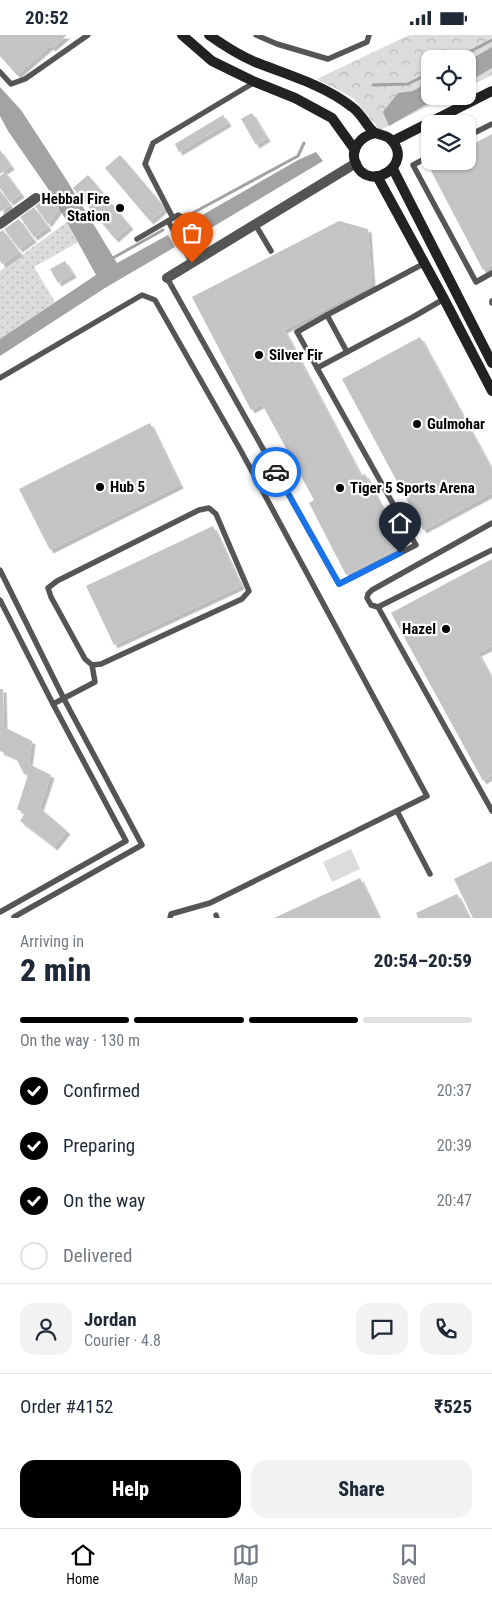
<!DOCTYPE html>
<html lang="en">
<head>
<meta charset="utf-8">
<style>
	:root { --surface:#fff; --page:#f2f2f3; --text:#1f2937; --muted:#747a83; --line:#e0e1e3; --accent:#000 }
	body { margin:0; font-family:"Roboto Condensed",sans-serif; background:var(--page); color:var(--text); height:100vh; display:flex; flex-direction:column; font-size:19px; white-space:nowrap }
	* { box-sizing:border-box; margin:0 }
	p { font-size:16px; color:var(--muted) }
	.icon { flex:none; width:28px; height:28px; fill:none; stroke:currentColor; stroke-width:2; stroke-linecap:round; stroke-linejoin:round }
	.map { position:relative; height:883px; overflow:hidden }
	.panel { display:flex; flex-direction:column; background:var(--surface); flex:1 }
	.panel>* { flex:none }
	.buttons { position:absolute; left:421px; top:15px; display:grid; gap:10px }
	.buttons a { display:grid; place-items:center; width:55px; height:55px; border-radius:10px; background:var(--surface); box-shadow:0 1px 4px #0004; font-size:25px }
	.pin { position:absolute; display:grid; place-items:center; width:42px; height:42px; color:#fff; margin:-51px -21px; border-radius:50% 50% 50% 0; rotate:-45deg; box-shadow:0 0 5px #0007 }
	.pin .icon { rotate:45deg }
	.courier { position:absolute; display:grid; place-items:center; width:50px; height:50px; margin:-25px; border:4px solid #1a73e8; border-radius:50%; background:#fff; color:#222; box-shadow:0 1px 6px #0007 }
	.head em { font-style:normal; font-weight:800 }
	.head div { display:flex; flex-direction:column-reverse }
	.head { display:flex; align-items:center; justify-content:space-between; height:85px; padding:0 20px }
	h1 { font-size:32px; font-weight:800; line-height:38px }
	.bar { display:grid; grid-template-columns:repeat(4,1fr); gap:8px 5px; align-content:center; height:60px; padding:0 20px }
	.bar i { height:6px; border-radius:4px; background:var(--line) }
	.bar .active { background:var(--accent) }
	.bar p { grid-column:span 4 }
	.line { display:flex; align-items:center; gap:12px; padding:0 20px; border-top:1px solid var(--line) }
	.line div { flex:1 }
	.round { display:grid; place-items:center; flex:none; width:52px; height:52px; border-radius:15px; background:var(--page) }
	ol { padding:0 20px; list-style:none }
	li { display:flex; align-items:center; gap:15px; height:55px }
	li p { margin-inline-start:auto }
	li .icon { padding:5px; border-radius:50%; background:var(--accent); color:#fff; stroke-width:4 }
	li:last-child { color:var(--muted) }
	li i { width:28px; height:28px; border:2px solid var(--line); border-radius:50% }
	.button { display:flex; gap:10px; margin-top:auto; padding:10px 20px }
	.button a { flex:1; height:58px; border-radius:15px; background:var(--accent); color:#fff; font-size:20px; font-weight:800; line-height:58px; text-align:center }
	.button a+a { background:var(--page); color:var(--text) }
	.status { display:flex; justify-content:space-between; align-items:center; height:35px; padding:0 25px; background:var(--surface); direction:ltr }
	.status svg { height:14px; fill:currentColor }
	.dock { display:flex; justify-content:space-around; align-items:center; height:70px; border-top:1px solid var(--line); background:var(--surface); font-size:14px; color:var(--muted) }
	.dock a { display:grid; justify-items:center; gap:2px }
	.dock .active { color:var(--accent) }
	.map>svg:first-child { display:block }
</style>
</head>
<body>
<div class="status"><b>20:52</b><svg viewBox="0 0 49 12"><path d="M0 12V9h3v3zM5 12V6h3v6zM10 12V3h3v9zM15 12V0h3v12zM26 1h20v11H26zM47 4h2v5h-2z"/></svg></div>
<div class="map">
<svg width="492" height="883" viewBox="0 0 492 883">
	<defs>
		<pattern id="grass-dots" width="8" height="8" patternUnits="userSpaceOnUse" patternTransform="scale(1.25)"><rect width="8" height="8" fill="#dcdcdc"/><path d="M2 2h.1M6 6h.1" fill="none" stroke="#bbb" stroke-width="1.8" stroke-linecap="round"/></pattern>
		<pattern id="forest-crowns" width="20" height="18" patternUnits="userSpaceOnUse" patternTransform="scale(1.25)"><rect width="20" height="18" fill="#dcdcdc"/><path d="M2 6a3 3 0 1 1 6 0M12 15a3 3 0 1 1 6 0" fill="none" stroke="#bbb"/></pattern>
		<filter id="shadow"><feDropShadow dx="3.5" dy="3.5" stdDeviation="0" flood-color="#0004"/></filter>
	</defs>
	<rect width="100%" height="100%" fill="#fff"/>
	<path fill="url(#grass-dots)" d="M67,187l11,20 -44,25 21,35 -55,37v-68z"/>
	<path fill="url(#forest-crowns)" d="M409,0h83v40l-24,12v-28h-38v37h19l-69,34 -27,-32 -36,-19z"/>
	<path fill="#dcdcdc" d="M351,814l9,20 -28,13 -9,-20z"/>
	<g fill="#a3a3a3">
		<path d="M492,12v21l-24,14v-21z"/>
		<path d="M430,46v15h11l-52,30 -6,-14 15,-19 15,-2z"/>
		<path d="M0,52l21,23 45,69 51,84 51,-28 7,12 -70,41 -105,68v-17l96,-64 -45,-82 -43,-62 -8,-15z"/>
		<path d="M316,117l7,9 -122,73 -9,-13 106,-61z"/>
	</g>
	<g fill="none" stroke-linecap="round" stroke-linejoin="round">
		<g stroke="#a3a3a3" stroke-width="3">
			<path d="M456,24l36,-19"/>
			<path d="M373,50l35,-1 22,-11"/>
			<path d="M189,180l109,-59 6,-13"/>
			<path d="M111,224l52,-29"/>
		</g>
	</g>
	<g fill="#c4c4c4" filter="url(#shadow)">
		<path d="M0,0h67l-15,13 -2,-2 -33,29 -17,-19z"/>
		<path d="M252,78l15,25 -11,7 -15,-26z"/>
		<path d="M223,80l5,8 -49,29 -4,-8z"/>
		<path d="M492,99v131l-9,5 -54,-103 12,-6h27v-14z"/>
		<path d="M0,115l11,16 -11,8z"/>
		<path d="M120,120l45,53 -15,13 -45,-53z"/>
		<path d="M5,137l16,22 -11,8 -10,-14v-12z"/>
		<path d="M88,140l42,51 -15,13 -42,-51z"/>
		<path d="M0,155l10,15 -10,7z"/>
		<path d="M51,160l8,14 -11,15 -13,-18z"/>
		<path d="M34,172l14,20 -14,10 -14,-20z"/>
		<path d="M19,184l14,20 -14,10 -15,-20z"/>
		<path d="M339,186l29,8 4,56 -88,45 77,146 4,-2 37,72 -56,29 -37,-72 5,-3 -52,-96 -11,6 -59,-113z"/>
		<path d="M3,195l16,22 -17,12 -2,-3v-29z"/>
		<path d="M65,226l8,13 -15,9 -8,-14z"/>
		<path d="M420,302l72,133v23l-69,37 -81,-151z"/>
		<path d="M150,388l30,62 -130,65 -31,-61z"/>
		<path d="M213,491l28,60 -127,59 -28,-59z"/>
		<path d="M492,524v87l-14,7 14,26v96l-9,6 -92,-168z"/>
		<path d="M0,654h3l1,38 28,14 -3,23 22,11 -11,33 27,23 -13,16 -34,-26 5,-8 -8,-4 11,-34 -4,-1 -8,-16 -16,-7z"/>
		<path d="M492,826v57h-19l-19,-39z"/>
		<path d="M360,843l19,40h-105z"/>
		<path d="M457,859l12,24h-51l-2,-5z"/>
	</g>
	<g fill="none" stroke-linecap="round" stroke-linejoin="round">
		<g stroke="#555" stroke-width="5.5">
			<path d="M256,0l21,9 51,15 39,-17 2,-7"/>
			<path d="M0,37l11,12 14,-5 63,-44"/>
			<path d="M468,101l24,-12"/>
			<path d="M430,121l-17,9 63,117 16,-9"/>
			<path d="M173,183l-28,-54 8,-21 102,-61"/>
			<path d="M168,186l24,42"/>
			<path d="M255,189l16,27"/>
			<path d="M137,204l41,-24 4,2 23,38"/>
			<path d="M425,228l-98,52 20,37 66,-35 31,-18"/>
			<path d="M167,243l172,306 77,-39 -119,-213 30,-17"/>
			<path d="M492,266v2"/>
			<path d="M317,333l30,-16"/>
			<path d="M0,343l142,-83 13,5 86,151 186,345 -217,107 -39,11 -1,4"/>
			<path d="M492,488l-120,67 -4,4 -1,4 4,7 7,2 114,204"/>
			<path d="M0,535l64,129 78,146 -128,72"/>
			<path d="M0,565l53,104 73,137 -126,71"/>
			<path d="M378,572l114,-57"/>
			<path d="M53,669l42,-22 -3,-17 9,-1 141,-65 7,-8 -33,-77 -7,-6 -10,2 -142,71 -9,7 3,9 34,62 7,6"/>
			<path d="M397,776l33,63"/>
			<path d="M216,880l1,3"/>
		</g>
		<g stroke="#555" stroke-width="10">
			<path d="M0,189l36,-26"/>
			<path d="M167,243l189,-115"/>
		</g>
		<g stroke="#222" stroke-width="10">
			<path d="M182,0l30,26 43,21 40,16 37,20 23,32"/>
			<path d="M209,0c14,10 30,20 46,27 33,13 69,23 97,45 10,7 15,20 22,25 5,4 12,2 17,8 24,24 -22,54 -35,24 -7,-15 5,-28 19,-31"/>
			<path d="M393,106l99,-50"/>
			<path d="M393,134l99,194"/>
			<path d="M377,141l67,123 48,92"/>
		</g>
	</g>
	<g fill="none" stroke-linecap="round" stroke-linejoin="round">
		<path stroke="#595959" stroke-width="5" stroke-dasharray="0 9" d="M192,228l-25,15 109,194"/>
		<path stroke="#1a73e8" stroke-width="6" d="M276,437l63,112 61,-31"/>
	</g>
	<g fill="#000" stroke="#fff" stroke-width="2">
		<circle cx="120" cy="173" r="5"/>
		<circle cx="259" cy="320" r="5"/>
		<circle cx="417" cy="389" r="5"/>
		<circle cx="100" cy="452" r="5"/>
		<circle cx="340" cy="453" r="5"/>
		<circle cx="446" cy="594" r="5"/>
	</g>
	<g text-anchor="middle" stroke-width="4.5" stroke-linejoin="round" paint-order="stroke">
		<g font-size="15" font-weight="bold" fill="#000" stroke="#fff" text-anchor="start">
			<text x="110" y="169" text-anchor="end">Hebbal Fire<tspan x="110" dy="17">Station</tspan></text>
			<text x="269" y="325">Silver Fir</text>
			<text x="427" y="394">Gulmohar</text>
			<text x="110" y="457">Hub 5</text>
			<text x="350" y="458">Tiger 5 Sports Arena</text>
			<text x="436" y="599" text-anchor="end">Hazel</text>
		</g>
	</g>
</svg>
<div class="buttons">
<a><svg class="icon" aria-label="locate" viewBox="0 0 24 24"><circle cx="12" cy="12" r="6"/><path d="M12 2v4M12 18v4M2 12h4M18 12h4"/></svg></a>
<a><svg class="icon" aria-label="layers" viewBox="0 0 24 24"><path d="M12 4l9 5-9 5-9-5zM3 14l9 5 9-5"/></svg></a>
</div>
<div class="pin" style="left:192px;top:228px;background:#ea580c"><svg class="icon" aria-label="bag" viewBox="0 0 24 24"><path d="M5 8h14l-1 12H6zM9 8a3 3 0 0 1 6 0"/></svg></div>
<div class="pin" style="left:400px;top:518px;background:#1f2937"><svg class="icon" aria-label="home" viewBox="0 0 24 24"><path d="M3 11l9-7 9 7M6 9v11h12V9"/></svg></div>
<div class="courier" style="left:276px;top:437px"><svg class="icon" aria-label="car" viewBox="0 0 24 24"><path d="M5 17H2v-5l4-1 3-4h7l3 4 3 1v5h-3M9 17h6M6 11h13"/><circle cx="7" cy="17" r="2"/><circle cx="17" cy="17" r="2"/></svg></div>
</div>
<section class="panel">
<div class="head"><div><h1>2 min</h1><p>Arriving in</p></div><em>20:54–20:59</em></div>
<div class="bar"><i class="active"></i><i class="active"></i><i class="active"></i><i></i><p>On the way · 130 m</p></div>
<ol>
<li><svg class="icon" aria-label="check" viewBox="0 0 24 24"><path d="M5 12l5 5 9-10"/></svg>Confirmed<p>20:37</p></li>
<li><svg class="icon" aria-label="check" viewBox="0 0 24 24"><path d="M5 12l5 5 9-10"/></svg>Preparing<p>20:39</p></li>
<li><svg class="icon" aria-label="check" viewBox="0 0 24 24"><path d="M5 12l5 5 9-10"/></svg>On the way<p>20:47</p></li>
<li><i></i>Delivered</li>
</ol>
<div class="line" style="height:90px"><a class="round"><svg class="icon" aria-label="person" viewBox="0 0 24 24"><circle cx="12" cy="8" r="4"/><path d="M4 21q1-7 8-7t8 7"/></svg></a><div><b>Jordan</b><p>Courier · 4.8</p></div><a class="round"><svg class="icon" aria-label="chat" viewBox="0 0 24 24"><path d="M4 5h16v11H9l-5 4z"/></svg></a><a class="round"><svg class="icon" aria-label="phone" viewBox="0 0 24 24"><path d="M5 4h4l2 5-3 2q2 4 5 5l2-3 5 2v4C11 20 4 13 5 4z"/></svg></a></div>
<div class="line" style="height:65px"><div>Order #4152</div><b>₹525</b></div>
<div class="button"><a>Help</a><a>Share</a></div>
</section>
<nav class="dock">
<a class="active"><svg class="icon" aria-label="home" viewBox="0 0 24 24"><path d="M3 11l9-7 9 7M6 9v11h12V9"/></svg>Home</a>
<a><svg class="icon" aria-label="map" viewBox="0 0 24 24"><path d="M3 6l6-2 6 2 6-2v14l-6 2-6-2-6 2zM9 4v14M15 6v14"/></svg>Map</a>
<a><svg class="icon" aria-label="saved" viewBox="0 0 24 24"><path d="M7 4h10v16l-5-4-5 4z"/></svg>Saved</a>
</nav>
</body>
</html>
